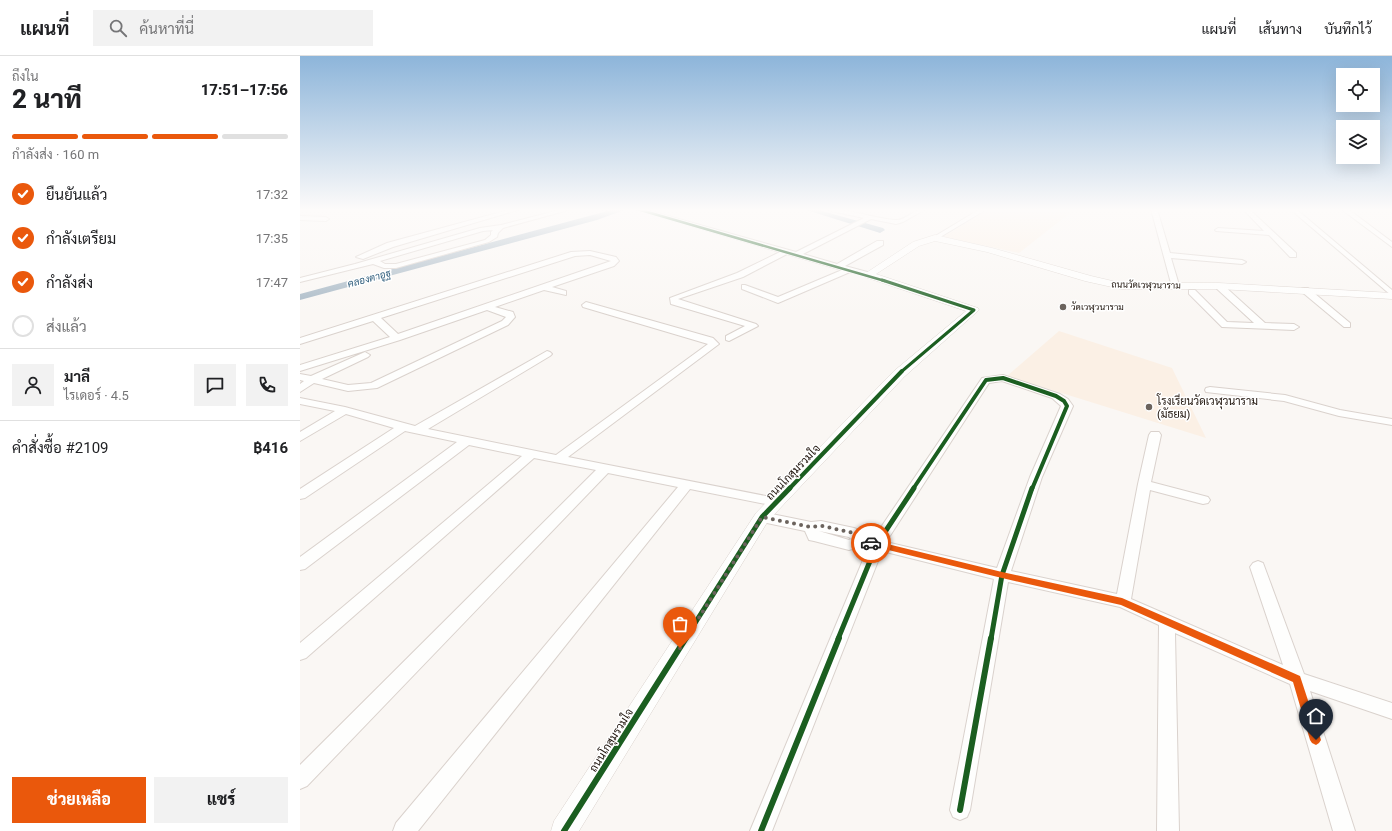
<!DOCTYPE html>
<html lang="th">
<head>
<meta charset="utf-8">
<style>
	:root { --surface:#fff; --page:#f2f2f2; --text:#202124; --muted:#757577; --line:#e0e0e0; --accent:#ea580c }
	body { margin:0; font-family:Roboto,Sarabun,sans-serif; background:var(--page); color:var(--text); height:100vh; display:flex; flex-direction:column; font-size:15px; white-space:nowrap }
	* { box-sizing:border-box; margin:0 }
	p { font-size:13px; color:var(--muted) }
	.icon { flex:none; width:22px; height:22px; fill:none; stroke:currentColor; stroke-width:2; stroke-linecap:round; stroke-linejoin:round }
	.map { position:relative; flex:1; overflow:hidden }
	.details { display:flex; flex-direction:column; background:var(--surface); width:300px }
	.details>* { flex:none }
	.tools { position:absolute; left:1036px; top:12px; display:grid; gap:8px }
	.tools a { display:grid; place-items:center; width:44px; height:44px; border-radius:0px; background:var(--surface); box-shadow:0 4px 16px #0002; font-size:20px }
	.pin { position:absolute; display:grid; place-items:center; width:34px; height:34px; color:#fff; margin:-41px -17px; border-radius:50% 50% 50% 0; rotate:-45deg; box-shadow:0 0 4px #0007 }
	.pin .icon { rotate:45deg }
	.courier { position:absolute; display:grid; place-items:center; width:40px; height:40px; margin:-20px; border:3px solid #ea580c; border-radius:50%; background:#fff; color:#222; box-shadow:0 1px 5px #0007 }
	.head em { font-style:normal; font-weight:800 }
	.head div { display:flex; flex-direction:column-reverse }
	.head { display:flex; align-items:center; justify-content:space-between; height:68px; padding:0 12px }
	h1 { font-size:26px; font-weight:800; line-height:30px }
	.bar { display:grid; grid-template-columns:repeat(4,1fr); gap:6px 4px; align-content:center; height:48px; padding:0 12px }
	.bar i { height:5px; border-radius:3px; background:var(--line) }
	.bar .active { background:var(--accent) }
	.bar p { grid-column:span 4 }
	.line { display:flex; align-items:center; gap:10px; padding:0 12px; border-top:1px solid var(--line) }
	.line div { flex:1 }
	.round { display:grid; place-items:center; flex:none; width:42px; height:42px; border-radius:0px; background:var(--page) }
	ol { padding:0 12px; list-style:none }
	li { display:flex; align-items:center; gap:12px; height:44px }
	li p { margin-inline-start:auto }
	li .icon { padding:4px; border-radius:50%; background:var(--accent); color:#fff; stroke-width:4 }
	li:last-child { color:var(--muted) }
	li i { width:22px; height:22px; border:2px solid var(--line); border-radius:50% }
	.button { display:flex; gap:8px; margin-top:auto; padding:8px 12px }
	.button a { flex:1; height:46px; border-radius:0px; background:var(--accent); color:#fff; font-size:16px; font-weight:800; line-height:46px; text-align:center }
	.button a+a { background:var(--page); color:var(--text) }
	header { display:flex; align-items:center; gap:24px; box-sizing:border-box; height:56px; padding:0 20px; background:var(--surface); border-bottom:1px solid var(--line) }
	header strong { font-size:19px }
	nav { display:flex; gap:22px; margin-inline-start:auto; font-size:14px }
	.search { width:280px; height:36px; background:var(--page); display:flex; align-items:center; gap:10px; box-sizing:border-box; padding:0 14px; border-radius:0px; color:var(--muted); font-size:15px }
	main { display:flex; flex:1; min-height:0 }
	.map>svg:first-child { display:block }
</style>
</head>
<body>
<header>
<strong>แผนที่</strong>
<div class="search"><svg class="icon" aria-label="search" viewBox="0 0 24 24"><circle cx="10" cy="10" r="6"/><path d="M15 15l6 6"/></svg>ค้นหาที่นี่</div>
<nav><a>แผนที่</a><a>เส้นทาง</a><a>บันทึกไว้</a></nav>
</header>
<main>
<section class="details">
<div class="head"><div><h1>2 นาที</h1><p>ถึงใน</p></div><em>17:51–17:56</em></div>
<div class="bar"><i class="active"></i><i class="active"></i><i class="active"></i><i></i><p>กำลังส่ง · 160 m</p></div>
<ol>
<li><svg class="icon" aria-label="check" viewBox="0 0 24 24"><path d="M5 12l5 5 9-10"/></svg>ยืนยันแล้ว<p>17:32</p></li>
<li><svg class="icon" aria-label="check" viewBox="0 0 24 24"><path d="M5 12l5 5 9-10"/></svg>กำลังเตรียม<p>17:35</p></li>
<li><svg class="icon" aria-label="check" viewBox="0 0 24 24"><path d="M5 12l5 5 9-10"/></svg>กำลังส่ง<p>17:47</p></li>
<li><i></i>ส่งแล้ว</li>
</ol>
<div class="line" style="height:72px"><a class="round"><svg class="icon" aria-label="person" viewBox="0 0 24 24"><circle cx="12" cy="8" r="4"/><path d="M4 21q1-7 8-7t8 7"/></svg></a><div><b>มาลี</b><p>ไรเดอร์ · 4.5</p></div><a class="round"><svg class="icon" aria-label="chat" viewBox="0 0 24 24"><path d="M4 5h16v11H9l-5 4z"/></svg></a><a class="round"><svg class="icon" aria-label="phone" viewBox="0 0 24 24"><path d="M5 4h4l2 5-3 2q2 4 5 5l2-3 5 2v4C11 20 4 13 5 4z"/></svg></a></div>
<div class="line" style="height:52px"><div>คำสั่งซื้อ #2109</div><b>฿416</b></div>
<div class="button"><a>ช่วยเหลือ</a><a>แชร์</a></div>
</section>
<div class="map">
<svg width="1092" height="775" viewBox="0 0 1092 775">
	<rect width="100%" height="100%" fill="#faf7f4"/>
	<g fill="#fbf0e5">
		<path d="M689,153h86l-56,44 -76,-16z"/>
		<path d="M759,275l113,37 34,70 -199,-62z"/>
	</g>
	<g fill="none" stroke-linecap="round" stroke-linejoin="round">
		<g fill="#a6b7c4" fill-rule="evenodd">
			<path d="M315,153h12l-30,11 -297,80v-6z"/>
			<path d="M503,153h12l68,19 2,2 -5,3 -3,-1z"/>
		</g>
		<g stroke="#dad2cd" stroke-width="2">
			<g id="minor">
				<path d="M212,153h9l-128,38 -30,12 -7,-2 31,-14z"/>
				<path d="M263,153h9l-69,19 -5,5 -1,4 -8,5 -93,26h-12l-11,-4 -73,18v-4l55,-14 125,-36 21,-3zM193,174l-2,2v3l-6,5 -89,24h-11l-5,-3 103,-30z"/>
				<path d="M301,153h7l-3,2z"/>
				<path d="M334,153h9l153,43 68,-34 -33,-7 -3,-2c23,0 44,9 67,11 11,1 19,-12 31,-11l-23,13 -7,2 -25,-5 -68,35 34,10 40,-23h6v4l-38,21 26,7v4l-21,-5 -72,31 -36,-14v-4h3l33,12 64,-27 -55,-16 -44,23 -65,22 78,25 2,2 -29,15 -3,-1v-4l19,-10 -74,-22 -1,-6 67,-25 43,-21z"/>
				<path d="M680,153h7l-50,30 -5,-1z"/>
				<path d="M851,153h6l13,44 72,7 4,2 -4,2 -71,-6 8,27 -7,2z"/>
				<path d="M943,153h6l47,44v4h-6l-21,-22 -53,-4 -1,-1 3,-2 46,3z"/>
				<path d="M990,153h6l96,81v6z"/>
				<path d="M1041,153h7l44,33v5z"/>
				<path d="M1085,153h7v4z"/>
				<path d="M0,160l26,1 3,2 -3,2 -26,-1z"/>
				<path d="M290,195l26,6 3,4 -5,5 -62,21 14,4v4l-22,-5 -49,17 18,5 2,5 -7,8 -131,63 -29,3 -34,-8 -14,9v-8l4,-3 -4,-1v-6l11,2 54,-24 5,3 -2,2 -46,22 26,6 23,-2 131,-62 4,-4 -19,-7 -87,30 -100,31v-6l90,-28 -17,-16 -73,23v-6l271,-86zM290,199l21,6 -213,73 -17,-16 194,-62z"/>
				<path d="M916,228h6l43,39 29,1 5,3 -5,3 -72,-3 -33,-33v-4h6l32,32 27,1 -38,-35z"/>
				<path d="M1002,232h6l42,35v4h-6l-42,-35z"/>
				<path d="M286,246l127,36 6,6 -151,113 208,41 5,1 2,3 -2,3 -5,1 -86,-17 -272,342h-25l3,-8 282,-336 -70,-14 -301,313 -7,3v-24l296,-295 -62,-12 -228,200 -6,2v-17l222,-187 -53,-11 -164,124 -5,1v-13l157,-115 -52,-11 -100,67 -5,1v-10l94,-61 -48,-14 -46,27v-9l35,-21 -35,-7v-6l45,9 70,19 132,-75 3,1 2,2 -2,2 -122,73 128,26 152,-111 -125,-37 -1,-2z"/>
				<path d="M703,319l57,19 8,5 5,7 -31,71 -31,94 106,23 21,-110 11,-49 2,-3h8l2,3 -10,47 57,15 2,3 -2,3 -5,1 -53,-14 -19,109 152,66 -33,-98 3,-4 5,-2 5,2 41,111 88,29v16l-82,-28 45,140h-22l-43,-147 -115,-51 4,198h-22l2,-206 -39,-18 -112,-25 -38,228 -3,7 -7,3 -7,-3 -3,-7 44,-231 -112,-28 -110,280h-22l118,-283 -6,-2 -13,4 -35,-9 -5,-1 -4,-9 -43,-9 -5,-2 -2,-3 2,-3 5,-2 49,10 10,-1 33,7 5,2 8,7 6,2 109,-161zM702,325l50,17 9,8 -31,71 -33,91 -111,-26 103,-159zM519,475l30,6 2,2 -2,1z"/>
				<path d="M910,331l75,8 55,15 52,9v6l-53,-9 -55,-15 -78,-9 -1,-2 1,-2z"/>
			</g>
		</g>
		<g stroke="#dad2cd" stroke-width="1">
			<path id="tertiary" d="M635,179l57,13 99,28 30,7h98l173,10v6l-173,-10h-98l-36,-8 -98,-29 -52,-11 -16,5 -43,28 102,34 1,2 -75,67 -136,144 -189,310h-28l3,-10 202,-308 138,-142 72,-60 -101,-34 -2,-2 50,-33z"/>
		</g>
		<use href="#minor" fill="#fefefd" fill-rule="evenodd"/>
		<use href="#tertiary" fill="#fefefd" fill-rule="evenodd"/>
		<g stroke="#fff" stroke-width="4">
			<path id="cycleway-far4" d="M337,153l248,72"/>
		</g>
		<g stroke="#fff" stroke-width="5">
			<path id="cycleway-far3" d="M582,224l92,30 -73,62"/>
		</g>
		<g stroke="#fff" stroke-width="6">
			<g id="cycleway-far2">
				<path d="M489,433l113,-118"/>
				<path d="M613,433l73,-109 17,-2 53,18 8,5 3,5 -35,83"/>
			</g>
		</g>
		<g stroke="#fff" stroke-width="8">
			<g id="cycleway-far1">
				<path d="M385,583l77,-122 28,-29"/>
				<path d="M538,583l39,-95 37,-56"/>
				<path d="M691,583l11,-64 30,-87"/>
			</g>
		</g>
		<g stroke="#fff" stroke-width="9">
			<g id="cycleway">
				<path d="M660,754l31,-172"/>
				<path d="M264,775l122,-193"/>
				<path d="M461,775l78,-193"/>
			</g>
		</g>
		<use href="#cycleway-far4" stroke="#1b5e20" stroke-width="2.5"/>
		<use href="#cycleway-far3" stroke="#1b5e20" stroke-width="3"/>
		<use href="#cycleway-far2" stroke="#1b5e20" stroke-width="4"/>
		<use href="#cycleway-far1" stroke="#1b5e20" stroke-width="5"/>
		<use href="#cycleway" stroke="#1b5e20" stroke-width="6"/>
	</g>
	<linearGradient id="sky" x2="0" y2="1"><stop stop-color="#8db5da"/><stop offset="0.59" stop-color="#fdfbfa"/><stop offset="1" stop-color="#fdfbfa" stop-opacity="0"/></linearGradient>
	<rect width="1092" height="261" fill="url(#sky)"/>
	<path fill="#ea580c" d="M571,484l131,32 120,26 178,78 21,64 -2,3 -3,2 -4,-2 -2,-3 -17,-58 -172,-77 -119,-27 -134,-33 -1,-2z"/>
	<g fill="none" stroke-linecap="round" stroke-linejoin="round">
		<path stroke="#6b635d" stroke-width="4" stroke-dasharray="0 7.2" d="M380,592l82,-131 49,10 11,-1 32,7 8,8 9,2"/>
	</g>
	<g fill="#6b635d" stroke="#fff" stroke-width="1.5">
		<circle cx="763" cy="251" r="4"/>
		<circle cx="849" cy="351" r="4"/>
	</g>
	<g text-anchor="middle" stroke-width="3" stroke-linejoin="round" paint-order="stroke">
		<g font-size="9" fill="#1e130b" stroke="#fff">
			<text transform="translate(846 229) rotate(1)" y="3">ถนนวัดเวฬุวนาราม</text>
		</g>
		<g font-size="9" fill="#1e130b" stroke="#fff" text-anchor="start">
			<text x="771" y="254">วัดเวฬุวนาราม</text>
		</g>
		<g font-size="10" font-style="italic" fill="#2f5d7c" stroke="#fff">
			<text transform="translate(69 222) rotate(-15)" y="4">คลองตาอูฐ</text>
		</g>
		<g font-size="11" fill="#1e130b" stroke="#fff" text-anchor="start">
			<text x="857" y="349">โรงเรียนวัดเวฬุวนาราม<tspan x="857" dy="13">(มัธยม)</tspan></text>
		</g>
		<g font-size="11" fill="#1e130b" stroke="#fff">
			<text transform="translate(493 416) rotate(-46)" y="4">ถนนโกสุมรวมใจ</text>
			<text transform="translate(311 684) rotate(-58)" y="4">ถนนโกสุมรวมใจ</text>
		</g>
	</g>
</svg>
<div class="tools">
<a><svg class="icon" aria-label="locate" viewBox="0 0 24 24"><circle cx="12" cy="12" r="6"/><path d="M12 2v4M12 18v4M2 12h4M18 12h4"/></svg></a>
<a><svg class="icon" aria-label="layers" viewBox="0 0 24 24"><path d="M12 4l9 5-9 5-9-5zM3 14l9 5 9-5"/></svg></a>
</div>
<div class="pin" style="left:380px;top:592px;background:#ea580c"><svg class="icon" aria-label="bag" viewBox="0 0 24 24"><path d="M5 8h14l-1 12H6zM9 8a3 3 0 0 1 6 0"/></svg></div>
<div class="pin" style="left:1016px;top:684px;background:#1f2937"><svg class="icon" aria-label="home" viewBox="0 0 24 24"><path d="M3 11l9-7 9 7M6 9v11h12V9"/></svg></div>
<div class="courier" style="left:571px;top:487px"><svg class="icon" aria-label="car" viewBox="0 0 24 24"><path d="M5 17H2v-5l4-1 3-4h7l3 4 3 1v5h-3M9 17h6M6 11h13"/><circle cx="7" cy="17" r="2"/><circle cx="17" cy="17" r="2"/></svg></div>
</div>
</main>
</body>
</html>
